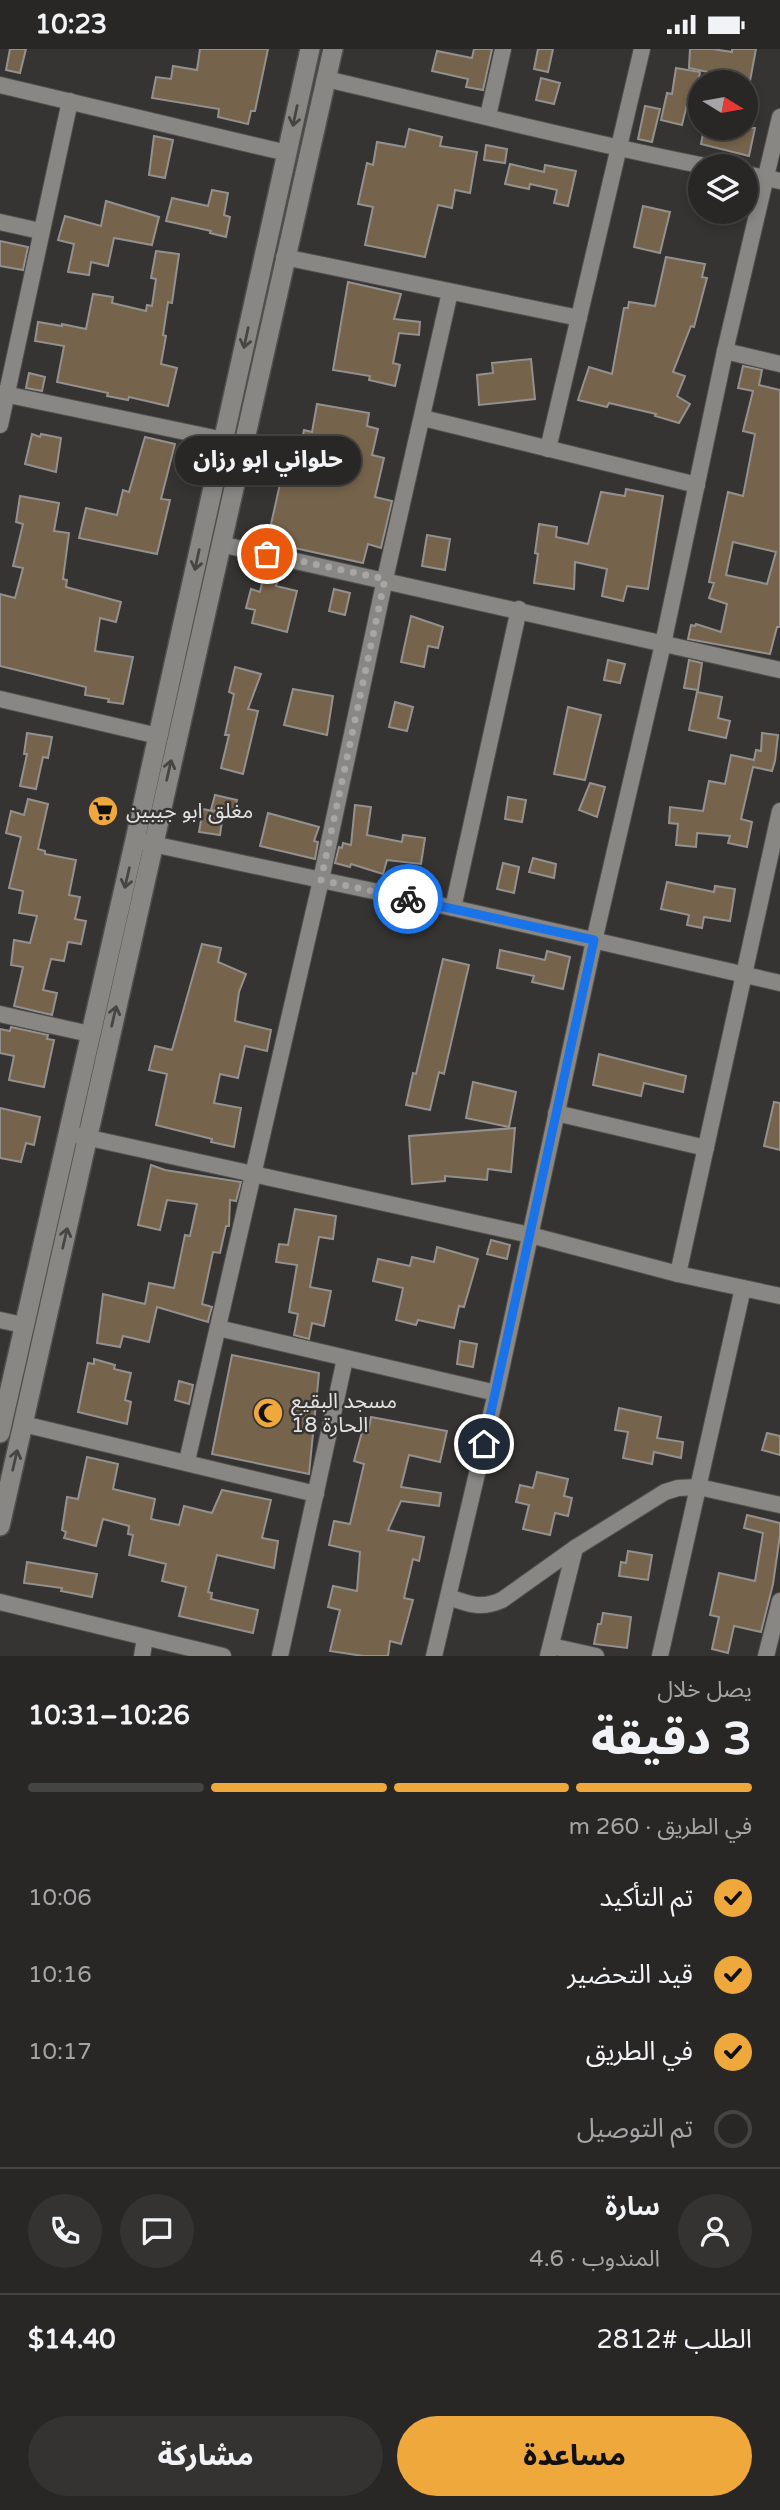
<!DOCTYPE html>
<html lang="ar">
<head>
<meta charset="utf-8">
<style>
	:root { --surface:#282726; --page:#343332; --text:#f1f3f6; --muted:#a5a5a7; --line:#444443; --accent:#eea83c }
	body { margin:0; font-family:"Varela Round","Noto Sans Arabic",sans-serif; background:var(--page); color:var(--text); direction:rtl; height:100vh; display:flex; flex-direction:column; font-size:26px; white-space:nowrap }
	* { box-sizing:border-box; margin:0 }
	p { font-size:23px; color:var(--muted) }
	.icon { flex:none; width:38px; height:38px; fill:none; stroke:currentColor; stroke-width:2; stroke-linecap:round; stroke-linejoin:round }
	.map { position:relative; height:1607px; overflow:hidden; direction:ltr }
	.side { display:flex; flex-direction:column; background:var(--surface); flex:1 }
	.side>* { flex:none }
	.needle { width:46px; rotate:101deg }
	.fabs { position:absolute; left:688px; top:21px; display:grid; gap:14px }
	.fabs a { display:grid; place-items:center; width:70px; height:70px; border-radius:50%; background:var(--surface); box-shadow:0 4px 10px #0003,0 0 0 2px var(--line); font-size:35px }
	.pin { position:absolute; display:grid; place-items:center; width:60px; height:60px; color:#fff; margin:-30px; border:4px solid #fff; border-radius:50%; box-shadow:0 2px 7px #0007 }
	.courier { position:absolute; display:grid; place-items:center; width:70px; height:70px; margin:-35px; border:5px solid #1a73e8; border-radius:50%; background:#fff; color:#222; box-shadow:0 2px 9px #0007 }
	.bubble { position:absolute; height:49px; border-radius:24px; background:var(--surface); box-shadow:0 4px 10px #0003,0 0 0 2px var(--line); font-size:23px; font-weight:800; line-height:49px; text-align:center; direction:rtl }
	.headline em { font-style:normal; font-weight:800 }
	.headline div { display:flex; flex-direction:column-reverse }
	.headline { display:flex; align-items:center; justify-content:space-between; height:119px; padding:0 28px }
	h1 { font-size:46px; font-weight:800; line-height:52px }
	.bar { display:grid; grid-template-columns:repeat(4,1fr); gap:10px 7px; align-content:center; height:84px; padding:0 28px }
	.bar i { height:9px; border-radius:5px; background:var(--line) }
	.bar .active { background:var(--accent) }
	.bar p { grid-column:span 4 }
	.line { display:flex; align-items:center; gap:18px; padding:0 28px; border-top:2px solid var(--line) }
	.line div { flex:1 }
	.round { display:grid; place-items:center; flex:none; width:74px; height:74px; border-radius:37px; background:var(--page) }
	ol { padding:0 28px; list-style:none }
	li { display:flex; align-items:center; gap:21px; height:77px }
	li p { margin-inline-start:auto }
	li .icon { padding:7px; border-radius:50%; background:var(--accent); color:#111; stroke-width:4 }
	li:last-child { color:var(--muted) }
	li i { width:38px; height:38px; border:4px solid var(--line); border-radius:50% }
	.button { display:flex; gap:14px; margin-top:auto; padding:14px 28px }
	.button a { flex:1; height:80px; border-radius:42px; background:var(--accent); color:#111; font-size:28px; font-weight:800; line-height:80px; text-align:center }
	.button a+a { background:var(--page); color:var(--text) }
	.status { display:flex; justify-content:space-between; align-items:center; height:49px; padding:0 35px; background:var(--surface); direction:ltr }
	.status svg { height:19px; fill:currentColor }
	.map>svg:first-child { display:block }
</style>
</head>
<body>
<div class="status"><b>10:23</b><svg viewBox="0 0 49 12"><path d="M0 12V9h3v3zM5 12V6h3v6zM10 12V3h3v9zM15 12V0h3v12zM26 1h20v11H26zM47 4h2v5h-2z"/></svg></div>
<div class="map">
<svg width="780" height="1607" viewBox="0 0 780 1607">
	<rect width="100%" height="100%" fill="#363432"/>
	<g fill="#76634b" stroke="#93918f" stroke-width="2" fill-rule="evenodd">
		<path d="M10,0h16l-6,24 -14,-3z"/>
		<path d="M200,0h68l-13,62h-4l-3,13 -30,-7 1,-8 -67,-11 4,-21 15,2 2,-13 24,4z"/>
		<path d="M474,0h18l-9,41 -17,-3 2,-8 -36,-8 5,-20 35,7z"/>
		<path d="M538,0h15l-5,23 -14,-3z"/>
		<path d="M690,0h23l19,3v-3h24l-6,32 -61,-13z"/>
		<path d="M676,19l24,4 -4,25 -7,-1 -7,29 -21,-5 6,-27 5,1z"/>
		<path d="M541,29l19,5 -6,21 -18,-4z"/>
		<path d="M645,57l15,3 -8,33 -14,-3z"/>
		<path d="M704,79h51l-6,28 -48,-12z"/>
		<path d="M409,80l33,8 -2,9 37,6 -7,41 -15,-3 -3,18 -14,-3 -13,52 -60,-12 8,-38 -15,-3 9,-41 6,2 4,-23 28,5z"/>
		<path d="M154,87l19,4 -8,38 -16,-3z"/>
		<path d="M486,96l21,4 -2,14 -21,-3z"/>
		<path d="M510,115l34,8 1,-7 31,6 -8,35 -14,-3 3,-13 -27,-6 -1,5 -24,-5z"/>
		<path d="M212,141l16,3 -4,22 6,2 -4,20 -16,-4 1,-2 -45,-10 6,-23 36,8z"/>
		<path d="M106,152l53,16 -7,28 -38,-7 -6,28 -17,-4 -2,13 -21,-3 6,-28 -16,-4 7,-24 36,10z"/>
		<path d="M643,157l27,6 -10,41 -26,-6z"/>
		<path d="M0,192l28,6 -5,23 -23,-4z"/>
		<path d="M156,202l23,3 -7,49 -4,-1 -5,33 3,1 -5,28 16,4 -9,38 -39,-9 -1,3 -21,-4 1,-3 -51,-11 7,-36 -29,-5 3,-19 24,4v-2l24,5 7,-35 20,3 -1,6 34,8 1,-6 5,1 4,-27 -5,-1z"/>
		<path d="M666,208l39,7 -3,13 5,1 -13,49 -3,-1 -18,46 12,4 -8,20 13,8 -11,19 -24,-7 1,-2 -47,-11 -2,4 -29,-7 11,-33 23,7 12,-66h4l1,-6 26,4z"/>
		<path d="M348,233l53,12 -7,25 26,3 -1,13 -20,-2 -6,30 7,2 -5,21 -26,-6 1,-4 -37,-6z"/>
		<path d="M531,310l4,40 -56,6 -2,-30 16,-2 -1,-10z"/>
		<path d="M743,317l19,4 -3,15 21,5v237h-3l-7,27 -82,-15 3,-14 4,1 1,-2 25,8 6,-28 -18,-6 5,-15 -5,-1 19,-90 15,4 12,-62 -12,-3 10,-40 -15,-3zM733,493l43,10 -9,32 -41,-9z"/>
		<path d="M29,324l16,4 -3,14 -16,-3z"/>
		<path d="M317,355l52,9 -2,13 11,3 -6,26 12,3 -9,39 17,4 -11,47 -13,-4 -5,19 -96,-21 13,-58 12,2 12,-56 8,2z"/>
		<path d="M32,385l8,3 1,-3 20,4 -5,34 -31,-8z"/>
		<path d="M145,388l30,7 -14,55 9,1 -13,54 -78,-16 7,-30 31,7 6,-25 6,2z"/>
		<path d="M626,440l37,7 -15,93 -21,-3 -4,15 -21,-5 5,-27 -32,-7 -1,27 -40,-6 4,-29 -3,-1 4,-29 18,3 -1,10 32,7 13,-52 24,4z"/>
		<path d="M20,447l39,7 -5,28 15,2 -6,46 4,1 -1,7 55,15 -5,20 -16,-4 -5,33 38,6 -10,47 -15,-2 1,-3 -24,-4 1,-8 -86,-21v-72l15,4 8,-30 -10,-2 10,-42 -7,-2z"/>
		<path d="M427,486l23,4 -5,31 -23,-4z"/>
		<path d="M266,516l15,3 -5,18 21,5 -10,41 -35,-9 3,-13 -9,-2 5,-19 9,3z"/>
		<path d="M334,540l16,4 -5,22 -16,-4z"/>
		<path d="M411,567l32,11 -5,21 -10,-2 -4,21 -23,-5z"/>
		<path d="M608,611l17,4 -5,19 -16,-3z"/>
		<path d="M689,611l13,3 -4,27 -14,-2z"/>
		<path d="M235,618l26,7 -13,35 10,2 -15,63 -22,-6 8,-33h-4l9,-41 -5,-2z"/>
		<path d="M293,640l40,7 -6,39 -43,-10z"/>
		<path d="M697,643l25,5 -4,21 12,3 -4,17 -37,-8z"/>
		<path d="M395,653l18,5 -6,24 -18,-4z"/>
		<path d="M568,658l33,8 -16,65 -31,-6z"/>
		<path d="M27,684l25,4 -4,21 -5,-1 -7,32 -16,-3 7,-32h-3z"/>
		<path d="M762,684l16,2 -3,26 -3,10 -19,-4 -12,52 11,3 -5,25 -19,-4 2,-7 -33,-3 -1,14 -20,-2 2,-21 -9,-1 1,-16 33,4 6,-30 16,3 6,-29 23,5 2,-10 5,1z"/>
		<path d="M590,734l15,4 -8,30 -18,-7z"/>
		<path d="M215,746l22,5 -3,15 -23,-5z"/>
		<path d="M508,748l18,3 -4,22 -17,-3z"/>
		<path d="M28,750l20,5 -10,45 7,2v3l31,6 -7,35 11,2 -5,22 11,2 -5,23 -13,-2 -4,19 -13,-2 -8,31 14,3 -5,22 -38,-9 9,-39 -12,-2 3,-25 16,3 7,-27 -18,-3 4,-22 -14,-3 12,-51 -15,-4 5,-22 13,4z"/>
		<path d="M355,756l16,2 -4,28 35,7 1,-7 22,3 -4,26 -34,-4 -4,14 -32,-10 -1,3 -15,-4 4,-16 3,1 1,-5 8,2z"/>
		<path d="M203,760l20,4 -3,22 -21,-3z"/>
		<path d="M268,764l51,14 -5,14 4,1 -3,17 -55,-13z"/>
		<path d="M533,809l23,6 -2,14 -25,-6z"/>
		<path d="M503,814l16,4 -5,26 -17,-4z"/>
		<path d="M667,833l47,10 1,-6 20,3 -5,32 -26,-4 -2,11 -15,-3 2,-10 -28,-6z"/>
		<path d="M202,895l19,4 -3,14 28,12 -7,18 -4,29 36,9 -4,21 -22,-5 -7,32 -18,-4 -6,29 27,5 -7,39 -23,-5 1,-3 -56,-14 11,-51 -18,-4 6,-24 17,4z"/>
		<path d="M500,901l45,10 2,-9 23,6 -7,32 -31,-7 2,-6 -37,-8z"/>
		<path d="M443,910l26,6 -25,109 -5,-2 -9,38 -24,-5 7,-32 3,1z"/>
		<path d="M11,978l37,8 -1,4 7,1 -10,47 -35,-7 5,-24 -14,-3v-24l10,2z"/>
		<path d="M599,1005l87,22 -3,16 -39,-9 -3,13 -48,-11z"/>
		<path d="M473,1033l43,10 -7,35 -43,-9z"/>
		<path d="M774,1053l6,1v47l-16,-4z"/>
		<path d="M0,1059l40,9 -6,28 -8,-2 -5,19 -21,-4z"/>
		<path d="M515,1079l-4,44 -23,-3 -1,11 -42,-4v5l-33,3 -3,-48z"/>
		<path d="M151,1116l14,5 76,12 -5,19 -6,-1 -1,26h-3l-6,27 -7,-1 -11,52 10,3 -3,10 -1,5 -51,-15 -8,35 -26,-6 -3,11 -23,-4 6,-49 42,10 4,-21 25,5 11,-53 5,1 7,-32 -30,-4 -7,30 -22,-5z"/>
		<path d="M295,1160l41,7 -3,23 -14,-2 -9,50 21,4 -7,35 -12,-3 -3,16 -15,-4 4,-21 -9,-2 8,-47 -21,-3 3,-18 9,1z"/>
		<path d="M491,1191l19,5 -3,14 -20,-5z"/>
		<path d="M437,1198l41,12 -14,48 -5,-1 -5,22 -36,-8 -2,5 -20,-5 7,-32 -30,-7 5,-22 32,7 2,-9 22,5z"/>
		<path d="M460,1292l17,3 -4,23 -16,-3z"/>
		<path d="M232,1306l87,18 -10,101 -97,-20z"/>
		<path d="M94,1310l21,6 -1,4 17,4 -6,27 6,2 -4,22 -49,-12 10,-49 6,1z"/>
		<path d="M179,1332l14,4 -4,19 -14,-4z"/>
		<path d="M619,1359l42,9 -4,21 26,4 -2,16 -27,-6 -2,12 -29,-6 5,-26 -13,-2z"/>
		<path d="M371,1368l76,14 -7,31 -31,-7 -8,32 40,6 -2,13 -38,-5 -13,29 36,7 -5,24 -6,-2 -9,39 9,2 -12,44 -11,-3 -2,15h-25l-33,-5 10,-41 -12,-3 5,-21 24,5 3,-39 -31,-7 5,-24 16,3 14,-60 -10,-3 8,-29 6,2z"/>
		<path d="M767,1384l13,3v19l-18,-5z"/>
		<path d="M87,1408l31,7 -5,25 42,10 -4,20 28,6 5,-19 28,7 10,-23 49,10 -9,38 16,3 -4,27 -57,-13 -9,37 4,1 -1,6 47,11 -5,23 -74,-17 7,-29 -24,-6 4,-17 -37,-9 4,-20 -5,-1 1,-8 -26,-7 -7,27 -32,-8 2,-6 -4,-2 5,-33 11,2z"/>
		<path d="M537,1423l31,7 -4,17 8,2 -4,18 -13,-3 -5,22 -27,-6 6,-24 -13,-3 4,-17 13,3z"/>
		<path d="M747,1466l33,8v12l-7,49 -12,48 -27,-6 -6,27 -16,-4 7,-32 -9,-2 9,-42 36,8 8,-48 -19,-5z"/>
		<path d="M628,1502l24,4 -4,25 -29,-4 2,-14 5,1z"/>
		<path d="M27,1513l70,12 -5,23 -31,-6 1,-3 -38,-5z"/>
		<path d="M603,1564l28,4 -4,31 -33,-4 4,-20h3z"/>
	</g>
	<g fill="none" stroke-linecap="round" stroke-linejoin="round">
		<g stroke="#51504e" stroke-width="18">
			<g id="minor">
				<path d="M326,30c126,29 252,62 379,87"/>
				<path d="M0,36l287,68"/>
				<path d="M488,67l15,-67"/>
				<path d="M746,125l34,7"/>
				<path d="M0,173l40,9"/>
				<path d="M284,208l295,61"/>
				<path d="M725,302l55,13"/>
				<path d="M0,344l224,47"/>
				<path d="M423,369l274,67"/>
				<path d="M0,376l70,-324"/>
				<path d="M548,400l94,-400"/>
				<path d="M220,495l560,126"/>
				<path d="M0,650l158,37"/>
				<path d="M143,793l310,66 327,75"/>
				<path d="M453,859l66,-299"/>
				<path d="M0,965l90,20"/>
				<path d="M556,1064l150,35"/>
				<path d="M76,1086l454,100 148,39 102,22"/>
				<path d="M678,1225l102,-463"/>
				<path d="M0,1271l23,5"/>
				<path d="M218,1279l278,65"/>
				<path d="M23,1375l293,70"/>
				<path d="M187,1412l134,-581 64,-301 65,-287"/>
				<path d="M449,1548c21,8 33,12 53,3l73,-52 90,-56 13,-4 21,-1 81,18"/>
				<path d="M0,1553l223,54"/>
				<path d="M551,1597l45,10"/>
				<path d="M142,1607l3,-18"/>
				<path d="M280,1607l65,-297"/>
				<path d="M434,1607l62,-263 98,-452 69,-297 62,-293 55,-234"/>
				<path d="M548,1607l27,-108"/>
				<path d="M660,1607l83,-368"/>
				<path d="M766,1607l14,-55"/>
			</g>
		</g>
		<g stroke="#51504e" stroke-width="22">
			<g id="secondary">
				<path d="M0,1384l135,-593 175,-791"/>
				<path d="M0,1477l333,-1477"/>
			</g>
		</g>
		<use href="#minor" stroke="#898784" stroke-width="16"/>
		<use href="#secondary" stroke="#898784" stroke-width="19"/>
	</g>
	<defs><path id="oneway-shaft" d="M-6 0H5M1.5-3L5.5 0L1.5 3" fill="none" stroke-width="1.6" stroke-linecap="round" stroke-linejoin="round" transform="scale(1.75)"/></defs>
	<g stroke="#474542">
		<use href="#oneway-shaft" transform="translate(295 67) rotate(102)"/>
		<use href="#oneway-shaft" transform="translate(246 289) rotate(102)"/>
		<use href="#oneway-shaft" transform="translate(197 511) rotate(102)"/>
		<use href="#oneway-shaft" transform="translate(169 721) rotate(-77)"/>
		<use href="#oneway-shaft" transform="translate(127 829) rotate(103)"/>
		<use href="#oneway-shaft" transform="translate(114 967) rotate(-77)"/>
		<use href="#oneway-shaft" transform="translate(65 1189) rotate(-77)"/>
		<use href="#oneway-shaft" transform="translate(15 1411) rotate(-77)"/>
	</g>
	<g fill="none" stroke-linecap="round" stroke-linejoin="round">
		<path stroke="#a7a6a4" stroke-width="7" stroke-dasharray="0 12.6" d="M267,505l118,25 -64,301 87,19"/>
		<path stroke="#1a73e8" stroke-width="9" d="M408,850l186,41 -110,504"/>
	</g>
	<defs>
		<g id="supermarket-disc" transform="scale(1.575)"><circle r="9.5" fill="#eea83c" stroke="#363432"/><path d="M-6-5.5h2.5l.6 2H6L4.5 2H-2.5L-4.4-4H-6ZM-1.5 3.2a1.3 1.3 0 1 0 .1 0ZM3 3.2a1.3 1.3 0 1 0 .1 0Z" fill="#111"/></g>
		<g id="mosque-disc" transform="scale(1.575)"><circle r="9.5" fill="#eea83c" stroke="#363432"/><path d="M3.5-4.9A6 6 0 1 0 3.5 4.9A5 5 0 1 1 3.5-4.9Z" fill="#111"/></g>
	</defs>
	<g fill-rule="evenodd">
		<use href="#supermarket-disc" x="103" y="762"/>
		<use href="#mosque-disc" x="268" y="1364"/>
	</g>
	<g text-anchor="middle" stroke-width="5" stroke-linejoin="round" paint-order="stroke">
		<g font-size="21" fill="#e4e3e1" stroke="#363432" text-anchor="start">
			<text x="126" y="769">مغلق ابو جيبين</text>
			<text x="291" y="1359">مسجد البقيع<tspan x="291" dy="24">الحارة 18</tspan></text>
		</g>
	</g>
</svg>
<div class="fabs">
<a><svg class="needle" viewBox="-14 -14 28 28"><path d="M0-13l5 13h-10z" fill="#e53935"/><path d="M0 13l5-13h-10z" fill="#a5a5a7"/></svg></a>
<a><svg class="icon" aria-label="layers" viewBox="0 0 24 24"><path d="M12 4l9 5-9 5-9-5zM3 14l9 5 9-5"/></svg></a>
</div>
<div class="pin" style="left:267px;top:505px;background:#ea580c"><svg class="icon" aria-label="bag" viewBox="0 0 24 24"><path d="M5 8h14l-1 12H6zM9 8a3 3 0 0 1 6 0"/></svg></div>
<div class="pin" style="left:484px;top:1395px;background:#1f2937"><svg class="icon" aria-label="home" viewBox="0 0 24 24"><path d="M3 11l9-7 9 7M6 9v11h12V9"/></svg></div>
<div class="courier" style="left:408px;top:850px"><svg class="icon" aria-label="bike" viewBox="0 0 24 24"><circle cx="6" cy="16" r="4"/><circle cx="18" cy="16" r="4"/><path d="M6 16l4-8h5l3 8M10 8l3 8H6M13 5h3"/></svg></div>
<div class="bubble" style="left:175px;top:387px;width:186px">حلواني ابو رزان</div>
</div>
<section class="side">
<div class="headline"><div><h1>3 دقيقة</h1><p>يصل خلال</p></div><em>10:26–10:31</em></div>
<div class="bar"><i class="active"></i><i class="active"></i><i class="active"></i><i></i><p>في الطريق · 260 m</p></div>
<ol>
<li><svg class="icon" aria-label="check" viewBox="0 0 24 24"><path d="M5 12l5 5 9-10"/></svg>تم التأكيد<p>10:06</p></li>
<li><svg class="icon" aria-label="check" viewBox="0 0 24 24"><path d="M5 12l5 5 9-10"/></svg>قيد التحضير<p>10:16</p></li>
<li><svg class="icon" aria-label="check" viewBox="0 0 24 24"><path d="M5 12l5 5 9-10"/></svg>في الطريق<p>10:17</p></li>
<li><i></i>تم التوصيل</li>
</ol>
<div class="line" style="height:126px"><a class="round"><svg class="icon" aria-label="person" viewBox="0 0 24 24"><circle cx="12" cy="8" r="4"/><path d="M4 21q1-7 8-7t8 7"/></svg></a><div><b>سارة</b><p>المندوب · 4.6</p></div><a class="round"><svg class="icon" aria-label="chat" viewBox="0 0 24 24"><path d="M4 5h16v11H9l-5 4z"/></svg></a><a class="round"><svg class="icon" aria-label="phone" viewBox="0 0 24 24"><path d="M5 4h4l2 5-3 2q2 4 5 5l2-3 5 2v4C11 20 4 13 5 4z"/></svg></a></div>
<div class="line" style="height:91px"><div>الطلب #2812</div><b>$14.40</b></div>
<div class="button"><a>مساعدة</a><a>مشاركة</a></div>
</section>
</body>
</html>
